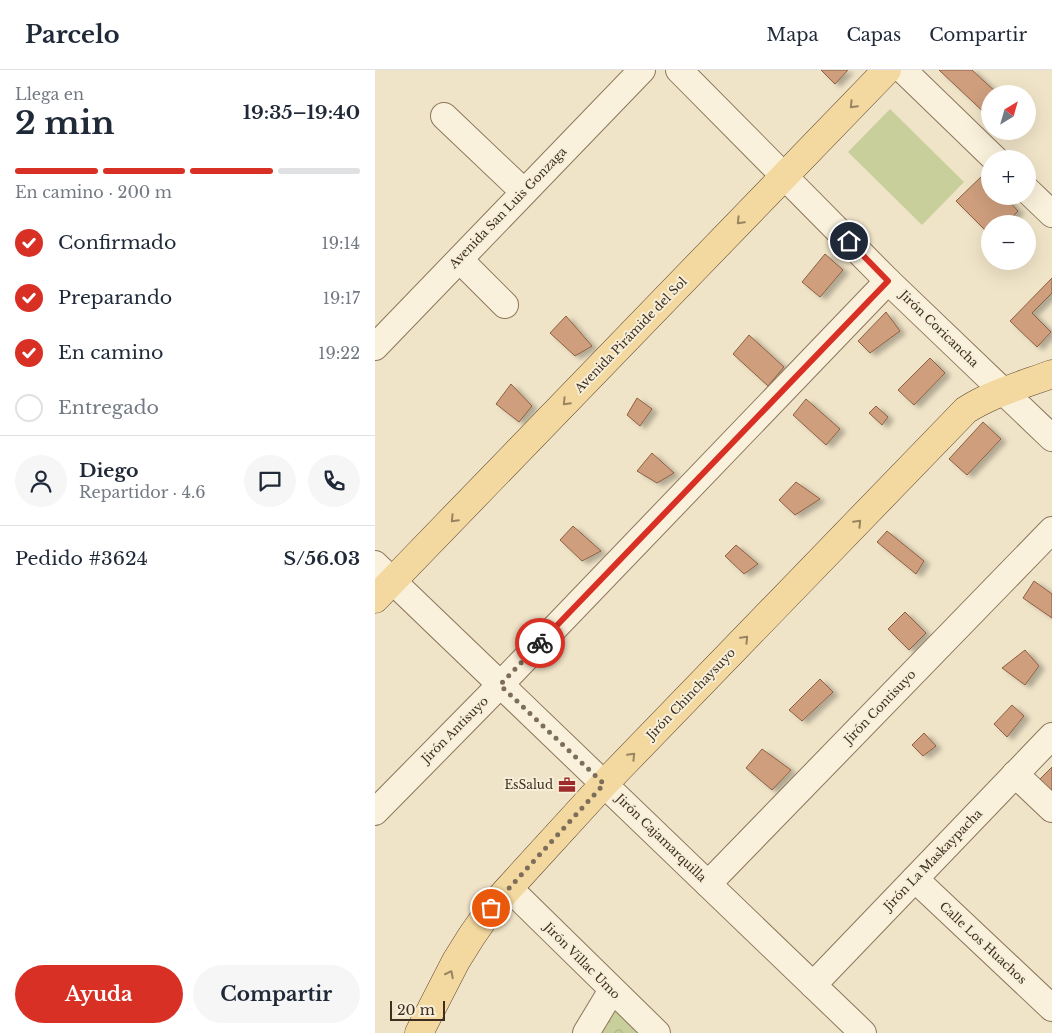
<!DOCTYPE html>
<html lang="es">
<head>
<meta charset="utf-8">
<style>
	:root { --surface:#fff; --page:#f6f6f7; --text:#1f2937; --muted:#747a83; --line:#e0e1e3; --accent:#d93025 }
	body { margin:0; font-family:"Libre Baskerville",serif; background:var(--page); color:var(--text); height:100vh; display:flex; flex-direction:column; font-size:19px; white-space:nowrap }
	* { box-sizing:border-box; margin:0 }
	p { font-size:16px; color:var(--muted) }
	.icon { flex:none; width:28px; height:28px; fill:none; stroke:currentColor; stroke-width:2; stroke-linecap:round; stroke-linejoin:round }
	.map { position:relative; flex:1; overflow:hidden }
	.panel { display:flex; flex-direction:column; background:var(--surface); width:375px }
	.panel>* { flex:none }
	.needle { width:32px; rotate:37deg }
	.fabs { position:absolute; left:606px; top:15px; display:grid; gap:10px }
	.fabs a { display:grid; place-items:center; width:55px; height:55px; border-radius:50%; background:var(--surface); box-shadow:0 5px 20px #0002; font-size:25px }
	.scale { position:absolute; left:15px; bottom:12px; width:55px; box-sizing:border-box; padding-left:5px; border:2px solid #3d2e20; border-top:0; font-size:14px; line-height:18px; white-space:nowrap; color:#3d2e20; -webkit-text-stroke:4px #f7eed8; paint-order:stroke }
	.pin { position:absolute; display:grid; place-items:center; width:42px; height:42px; color:#fff; margin:-21px; border:2px solid #fff; border-radius:50%; box-shadow:0 1px 5px #0007 }
	.courier { position:absolute; display:grid; place-items:center; width:50px; height:50px; margin:-25px; border:4px solid #d93025; border-radius:50%; background:#fff; color:#222; box-shadow:0 1px 6px #0007 }
	.head em { font-style:normal; font-weight:800 }
	.head div { display:flex; flex-direction:column-reverse }
	.head { display:flex; align-items:center; justify-content:space-between; height:85px; padding:0 15px }
	h1 { font-size:32px; font-weight:800; line-height:38px }
	.bar { display:grid; grid-template-columns:repeat(4,1fr); gap:8px 5px; align-content:center; height:60px; padding:0 15px }
	.bar i { height:6px; border-radius:4px; background:var(--line) }
	.bar .selected { background:var(--accent) }
	.bar p { grid-column:span 4 }
	.line { display:flex; align-items:center; gap:12px; padding:0 15px; border-top:1px solid var(--line) }
	.line div { flex:1 }
	.round { display:grid; place-items:center; flex:none; width:52px; height:52px; border-radius:26px; background:var(--page) }
	ol { padding:0 15px; list-style:none }
	li { display:flex; align-items:center; gap:15px; height:55px }
	li p { margin-inline-start:auto }
	li .icon { padding:5px; border-radius:50%; background:var(--accent); color:#fff; stroke-width:4 }
	li:last-child { color:var(--muted) }
	li i { width:28px; height:28px; border:2px solid var(--line); border-radius:50% }
	.action { display:flex; gap:10px; margin-top:auto; padding:10px 15px }
	.action a { flex:1; height:58px; border-radius:30px; background:var(--accent); color:#fff; font-size:20px; font-weight:800; line-height:58px; text-align:center }
	.action a+a { background:var(--page); color:var(--text) }
	header { display:flex; align-items:center; gap:30px; box-sizing:border-box; height:70px; padding:0 25px; background:var(--surface); border-bottom:1px solid var(--line) }
	header strong { font-size:24px }
	nav { display:flex; gap:28px; margin-inline-start:auto; font-size:18px }
	main { display:flex; flex:1; min-height:0 }
	.map>svg:first-child { display:block }
</style>
</head>
<body>
<header>
<strong>Parcelo</strong>
<nav><a>Mapa</a><a>Capas</a><a>Compartir</a></nav>
</header>
<main>
<section class="panel">
<div class="head"><div><h1>2 min</h1><p>Llega en</p></div><em>19:35–19:40</em></div>
<div class="bar"><i class="selected"></i><i class="selected"></i><i class="selected"></i><i></i><p>En camino · 200 m</p></div>
<ol>
<li><svg class="icon" aria-label="check" viewBox="0 0 24 24"><path d="M5 12l5 5 9-10"/></svg>Confirmado<p>19:14</p></li>
<li><svg class="icon" aria-label="check" viewBox="0 0 24 24"><path d="M5 12l5 5 9-10"/></svg>Preparando<p>19:17</p></li>
<li><svg class="icon" aria-label="check" viewBox="0 0 24 24"><path d="M5 12l5 5 9-10"/></svg>En camino<p>19:22</p></li>
<li><i></i>Entregado</li>
</ol>
<div class="line" style="height:90px"><a class="round"><svg class="icon" aria-label="person" viewBox="0 0 24 24"><circle cx="12" cy="8" r="4"/><path d="M4 21q1-7 8-7t8 7"/></svg></a><div><b>Diego</b><p>Repartidor · 4.6</p></div><a class="round"><svg class="icon" aria-label="chat" viewBox="0 0 24 24"><path d="M4 5h16v11H9l-5 4z"/></svg></a><a class="round"><svg class="icon" aria-label="phone" viewBox="0 0 24 24"><path d="M5 4h4l2 5-3 2q2 4 5 5l2-3 5 2v4C11 20 4 13 5 4z"/></svg></a></div>
<div class="line" style="height:65px"><div>Pedido #3624</div><b>S/56.03</b></div>
<div class="action"><a>Ayuda</a><a>Compartir</a></div>
</section>
<div class="map">
<svg width="677" height="963" viewBox="0 0 677 963">
	<defs>
		<pattern id="forest-crowns" width="20" height="18" patternUnits="userSpaceOnUse" patternTransform="scale(1.25)"><rect width="20" height="18" fill="#c9cf9b"/><path d="M2 6a3 3 0 1 1 6 0M12 15a3 3 0 1 1 6 0" fill="none" stroke="#aeb285"/></pattern>
		<filter id="shadow"><feDropShadow dx="5.5" dy="3" stdDeviation="2.5" flood-color="#0004"/></filter>
	</defs>
	<rect width="100%" height="100%" fill="#f0e4c8"/>
	<path fill="url(#forest-crowns)" d="M239,938l23,25h-45z"/>
	<path fill="#c9cf9b" d="M515,39l74,73 -42,43 -74,-73z"/>
	<g fill="#cf9f7d" stroke="#8d5f41" filter="url(#shadow)">
		<path d="M446,0h27l-13,14z"/>
		<path d="M564,0h33l26,24h-8v24z"/>
		<path d="M608,105l7,8v13h14l14,15 -13,13h-15v11l-34,-34z"/>
		<path d="M450,184l18,16 -23,27 -18,-15z"/>
		<path d="M677,208v15l-20,20 19,19 -14,15 -27,-26z"/>
		<path d="M511,242l14,19 -30,22 -12,-12z"/>
		<path d="M191,246l26,30 -17,10 -25,-23z"/>
		<path d="M374,265l35,32 -16,19 -35,-32z"/>
		<path d="M555,288l15,15 -31,32 -16,-15z"/>
		<path d="M136,314l21,22 -13,16 -23,-18z"/>
		<path d="M262,328l15,11 -12,17 -13,-11z"/>
		<path d="M431,329l34,30 -14,16 -33,-30z"/>
		<path d="M501,336l12,11 -6,8 -13,-12z"/>
		<path d="M608,352l18,17 -34,36 -18,-16z"/>
		<path d="M277,383l22,20 -17,10 -20,-12z"/>
		<path d="M421,412l24,17 -25,16 -16,-15z"/>
		<path d="M198,456l28,25 -19,10 -22,-21z"/>
		<path d="M512,461l37,30 -8,13 -39,-32z"/>
		<path d="M361,475l22,19 -14,10 -19,-18z"/>
		<path d="M659,511l18,13v24l-29,-20z"/>
		<path d="M530,542l21,21 -17,17 -21,-21z"/>
		<path d="M650,580l14,16 -14,19 -23,-17z"/>
		<path d="M445,609l13,13 -31,29 -13,-11z"/>
		<path d="M637,635l12,11 -17,21 -13,-13z"/>
		<path d="M549,663l12,13 -13,10 -11,-11z"/>
		<path d="M387,679l29,21 -19,20 -26,-22z"/>
		<path d="M677,697v23h-1l-11,-11z"/>
	</g>
	<g fill="none" stroke-linecap="round" stroke-linejoin="round">
		<g stroke="#8d765c" stroke-width="28">
			<g id="minor">
				<path d="M304,0l209,211 164,157"/>
				<path d="M528,0l92,89"/>
				<path d="M69,46l80,76"/>
				<path d="M652,120l25,24"/>
				<path d="M85,190l45,45"/>
				<path d="M0,277l267,-277"/>
				<path d="M0,494l488,469"/>
				<path d="M640,704l37,35"/>
				<path d="M0,742l125,-127 388,-404"/>
				<path d="M540,809l137,129"/>
				<path d="M333,814l344,-354"/>
				<path d="M134,818l148,145"/>
				<path d="M438,915l239,-249"/>
				<path d="M211,963l26,-43"/>
			</g>
		</g>
		<g stroke="#5b4430" stroke-width="29">
			<g id="major">
				<path d="M0,529l512,-529"/>
				<path d="M44,963l37,-72 15,-24 20,-29 18,-20 95,-104 362,-374c27,-17 56,-25 86,-36"/>
			</g>
		</g>
		<use href="#minor" stroke="#faf1dc" stroke-width="26"/>
		<use href="#major" stroke="#f3d9a0" stroke-width="28"/>
	</g>
	<defs><path id="oneway-chevron" d="M-2-3.5L2.5 0L-2 3.5" fill="none" stroke-width="1.6" stroke-linecap="round" stroke-linejoin="round" transform="scale(1.25)"/></defs>
	<g stroke="#988460">
		<use href="#oneway-chevron" transform="translate(478 35) rotate(134)"/>
		<use href="#oneway-chevron" transform="translate(365 151) rotate(134)"/>
		<use href="#oneway-chevron" transform="translate(191 332) rotate(134)"/>
		<use href="#oneway-chevron" transform="translate(79 449) rotate(134)"/>
		<use href="#oneway-chevron" transform="translate(483 453) rotate(-46)"/>
		<use href="#oneway-chevron" transform="translate(370 569) rotate(-46)"/>
		<use href="#oneway-chevron" transform="translate(257 686) rotate(-46)"/>
		<use href="#oneway-chevron" transform="translate(75 904) rotate(-63)"/>
	</g>
	<g fill="none" stroke-linecap="round" stroke-linejoin="round">
		<path stroke="#7c6e5b" stroke-width="5" stroke-dasharray="0 9" d="M116,838l113,-124 -104,-99 40,-42"/>
		<path stroke="#d93025" stroke-width="6" d="M165,573l348,-362 -39,-40"/>
	</g>
	<defs>
		<g id="office-bare" transform="scale(1.35)"><path d="M-6-3h4V-5.5h4V-3h4V5H-6ZM-1-4.5V-3h2v-1.5ZM-6 0V1H6V0Z" fill="#9e2a2b" stroke="#f7eed8" stroke-width="2.5" paint-order="stroke"/></g>
	</defs>
	<g fill-rule="evenodd">
		<use href="#office-bare" x="192" y="715"/>
	</g>
	<g text-anchor="middle" stroke-width="4" stroke-linejoin="round" paint-order="stroke">
		<g font-size="12" fill="#3d2e20" stroke="#f7eed8">
			<text transform="translate(133 138) rotate(-46)" y="4">Avenida San Luis Gonzaga</text>
			<text transform="translate(564 259) rotate(44)" y="4">Jirón Coricancha</text>
			<text transform="translate(256 265) rotate(-46)" y="4">Avenida Pirámide del Sol</text>
			<text transform="translate(316 624) rotate(-46)" y="4">Jirón Chinchaysuyo</text>
			<text transform="translate(505 637) rotate(-46)" y="4">Jirón Contisuyo</text>
			<text transform="translate(80 660) rotate(-45)" y="4">Jirón Antisuyo</text>
			<text transform="translate(286 768) rotate(44)" y="4">Jirón Cajamarquilla</text>
			<text transform="translate(558 790) rotate(-46)" y="4">Jirón La Maskaypacha</text>
			<text transform="translate(608 873) rotate(43)" y="4">Calle Los Huachos</text>
			<text transform="translate(207 891) rotate(45)" y="4">Jirón Villac Umo</text>
		</g>
		<g font-size="12" fill="#3d2e20" stroke="#f7eed8" text-anchor="end">
			<text x="178" y="719">EsSalud</text>
		</g>
	</g>
</svg>
<div class="fabs">
<a><svg class="needle" viewBox="-14 -14 28 28"><path d="M0-13l5 13h-10z" fill="#e53935"/><path d="M0 13l5-13h-10z" fill="#747a83"/></svg></a>
<a>+</a>
<a>−</a>
</div>
<div class="scale">20 m</div>
<div class="pin" style="left:116px;top:838px;background:#ea580c"><svg class="icon" aria-label="bag" viewBox="0 0 24 24"><path d="M5 8h14l-1 12H6zM9 8a3 3 0 0 1 6 0"/></svg></div>
<div class="pin" style="left:474px;top:171px;background:#1f2937"><svg class="icon" aria-label="home" viewBox="0 0 24 24"><path d="M3 11l9-7 9 7M6 9v11h12V9"/></svg></div>
<div class="courier" style="left:165px;top:573px"><svg class="icon" aria-label="bike" viewBox="0 0 24 24"><circle cx="6" cy="16" r="4"/><circle cx="18" cy="16" r="4"/><path d="M6 16l4-8h5l3 8M10 8l3 8H6M13 5h3"/></svg></div>
</div>
</main>
</body>
</html>
